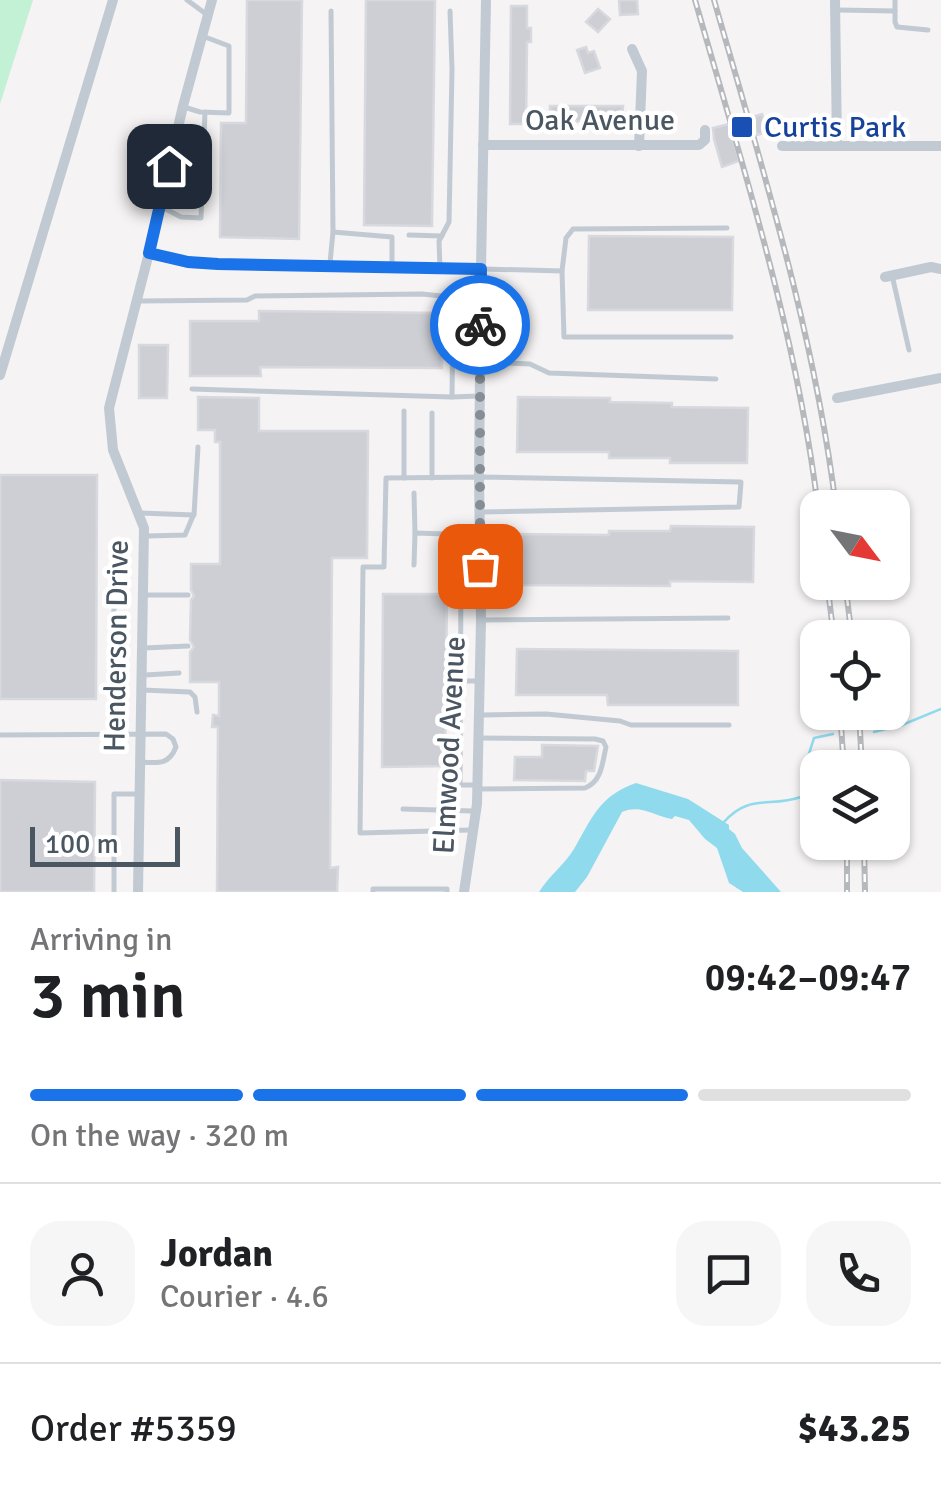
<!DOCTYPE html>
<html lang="en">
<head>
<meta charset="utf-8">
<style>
	:root { --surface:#fff; --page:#f6f6f6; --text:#202124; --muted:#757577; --line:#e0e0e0; --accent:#1a73e8 }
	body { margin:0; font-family:Signika,sans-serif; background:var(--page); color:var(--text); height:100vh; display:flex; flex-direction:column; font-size:38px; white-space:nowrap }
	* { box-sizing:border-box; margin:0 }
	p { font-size:32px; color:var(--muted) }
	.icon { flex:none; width:55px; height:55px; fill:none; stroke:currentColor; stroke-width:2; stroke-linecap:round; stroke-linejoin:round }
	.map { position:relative; height:892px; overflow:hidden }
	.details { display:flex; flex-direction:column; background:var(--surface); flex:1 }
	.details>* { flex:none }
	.needle { width:65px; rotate:122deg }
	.buttons { position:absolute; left:800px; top:490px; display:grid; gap:20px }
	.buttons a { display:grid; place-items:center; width:110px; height:110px; border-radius:20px; background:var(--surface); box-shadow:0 2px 8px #0004; font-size:50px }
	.scale { position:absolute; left:30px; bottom:25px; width:150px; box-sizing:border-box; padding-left:10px; border:5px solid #4a5661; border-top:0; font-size:28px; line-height:35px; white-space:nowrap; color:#4a5661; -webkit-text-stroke:8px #fff; paint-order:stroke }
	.pin { position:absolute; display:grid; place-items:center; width:85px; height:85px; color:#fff; margin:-42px; border-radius:20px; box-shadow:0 5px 15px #0006 }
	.courier { position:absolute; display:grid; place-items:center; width:100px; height:100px; margin:-50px; border:8px solid #1a73e8; border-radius:50%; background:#fff; color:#222; box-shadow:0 2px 12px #0007 }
	.headline em { font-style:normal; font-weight:600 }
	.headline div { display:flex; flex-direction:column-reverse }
	.headline { display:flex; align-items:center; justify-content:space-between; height:170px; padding:0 30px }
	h1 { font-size:65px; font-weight:600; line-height:75px }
	.bar { display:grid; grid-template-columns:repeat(4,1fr); gap:15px 10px; align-content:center; height:120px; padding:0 30px }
	.bar i { height:12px; border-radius:8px; background:var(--line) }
	.bar .current { background:var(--accent) }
	.bar p { grid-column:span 4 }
	.line { display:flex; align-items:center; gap:25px; padding:0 30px; border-top:2px solid var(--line) }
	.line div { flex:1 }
	.round { display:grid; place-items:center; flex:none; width:105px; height:105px; border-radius:30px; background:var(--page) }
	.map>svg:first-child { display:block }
</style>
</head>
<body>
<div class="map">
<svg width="941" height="892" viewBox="0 0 941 892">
	<rect width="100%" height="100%" fill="#f5f3f3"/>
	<path fill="#c3f1d5" d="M0,0h33l-33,104z"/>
	<path fill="#90daee" d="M636,783l52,16 41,26v4l6,5 7,14 39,44h-38l-14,-9 -12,-35 -12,-9 -16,-19 -14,-4 -3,3c-18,-3 -31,-15 -50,-7l-35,65 -12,15h-36c10,-16 25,-27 35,-43 18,-31 25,-53 62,-66z"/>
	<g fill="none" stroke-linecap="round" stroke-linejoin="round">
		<g stroke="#90daee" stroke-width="2.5">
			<path d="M874,732l28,-7 39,-16"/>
			<path d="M723,823c26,-30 46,-15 78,-26l9,-18 -4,-16 8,-25 19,-4"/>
		</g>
	</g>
	<g fill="#cdcfd5" stroke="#d7d9de" stroke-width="2.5">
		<path d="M247,0h55l-3,239 -79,-2 1,-114h25z"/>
		<path d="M366,0h69l-3,226 -68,-1z"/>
		<path d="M619,0h18l1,14 -18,1z"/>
		<path d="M511,6h16v22h4v14h-4l-1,82h-16z"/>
		<path d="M598,9l12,10 -12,13 -12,-10z"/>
		<path d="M586,47l2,6 6,-2 6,17 -15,5 -8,-23z"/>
		<path d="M550,106h73l-1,16 -72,-1z"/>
		<path d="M762,114l5,18 -10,3 -5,-18z"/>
		<path d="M729,124l10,37 -17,6 -8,-28 -1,-11z"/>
		<path d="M589,236l144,1 -1,73h-144z"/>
		<path d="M259,311l184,2 -1,55 -182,-1 1,9h-71v-55h69z"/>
		<path d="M139,345h29l-1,53h-28z"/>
		<path d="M198,397l61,1v33h109l-1,127h-35l-2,310 8,-1 -1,25h-120l1,-165h-6l1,-12 6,1v-34h-29v-30l4,-5 -4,-7 1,-40 3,-4 -3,-6v-26h29v-122h-5v-12h-17z"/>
		<path d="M518,397l92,1v4l62,1v4l76,1 -1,55h-77v-5h-61v-6h-92z"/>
		<path d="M0,475h97l-1,224h-96z"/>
		<path d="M671,526l83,1 -1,55 -83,-1v5l-154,-1 1,-51 92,1v-4h61z"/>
		<path d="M383,594h64l-2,172 -63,1z"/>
		<path d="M517,649l221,2v54h-130l-1,-10h-91z"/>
		<path d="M542,745l56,1 -4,25h-8l-1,10 -71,-1 1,-23h27z"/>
		<path d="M0,780l95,2 -1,110h-94z"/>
	</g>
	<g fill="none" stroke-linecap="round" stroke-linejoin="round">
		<g stroke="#c1cad2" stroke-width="5">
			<path d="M187,0l19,14"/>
			<path d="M895,0v22l2,5 31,3"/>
			<path d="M838,10l57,1"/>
			<path d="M184,107l16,5 29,1v-67l-24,-9"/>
			<path d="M160,206l21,11 20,1 4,-106"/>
			<path d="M333,232l59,5v30"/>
			<path d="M409,235l33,1"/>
			<path d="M330,263l3,-31 -2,-221"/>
			<path d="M440,268l-1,-27 10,-19 3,-153 -2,-58"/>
			<path d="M484,269l78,2 2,66h167"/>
			<path d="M562,271l4,-33 7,-9 154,-1"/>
			<path d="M892,275l17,75"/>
			<path d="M139,301l108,-1 8,-4 167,-2 19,2 10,6 2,12 -1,83 27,-1"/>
			<path d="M483,362l47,2 19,9 167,6"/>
			<path d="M192,389l260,8"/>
			<path d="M404,411v67"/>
			<path d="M432,413v65"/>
			<path d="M414,493l1,40"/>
			<path d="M140,513l54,2 4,-68"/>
			<path d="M147,536l38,-1 8,-19"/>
			<path d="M414,565l1,-32 65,2"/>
			<path d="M145,595h43"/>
			<path d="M481,620l247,-2"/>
			<path d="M144,648l44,-2"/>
			<path d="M145,675l34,-2"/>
			<path d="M460,681h19"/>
			<path d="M142,690l48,2 5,5 2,15"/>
			<path d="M482,715l64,-1 74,7 11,4h98"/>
			<path d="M112,733l3,-189"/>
			<path d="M0,735l166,-1 7,5 3,8c-7,18 -18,16 -35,15"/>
			<path d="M478,785h-18l1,-219h19"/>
			<path d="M479,789l106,-1c17,-7 17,-24 21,-41l-3,-6 -8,-2 -114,-1"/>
			<path d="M403,809l70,2"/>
			<path d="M470,830l-110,3 3,-266h21l2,-89 93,-1 262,5 -2,25 -258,5"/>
			<path d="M114,892v-98h25"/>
			<path d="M373,892v-3h74v3"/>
		</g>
		<g stroke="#c1cad2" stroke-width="10">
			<path d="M835,0l2,145"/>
			<path d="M632,49l10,22 -3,75"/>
			<path d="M483,145h216l6,-5v-10"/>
			<path d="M782,146h159"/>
			<path d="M149,253l39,10 30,1 263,5"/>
			<path d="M885,277l46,-10 10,2"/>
			<path d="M0,375l113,-375"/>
			<path d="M837,398l104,-20"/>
			<path d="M138,892l6,-364 -31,-78 -4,-42 40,-155 34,-147 29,-106"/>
			<path d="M464,892l13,-88 4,-184 -2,-143 2,-208 5,-269"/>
		</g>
		<g stroke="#b5b8bd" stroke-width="6">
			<g id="rail">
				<path d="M695,0c48,167 102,335 123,508"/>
				<path d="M714,0c48,167 101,335 122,508"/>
				<path d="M827,582l7,56"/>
				<path d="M845,582l7,56"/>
				<path d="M840,712l4,56"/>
				<path d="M859,712l3,56"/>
				<path d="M847,842v50"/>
				<path d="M864,842l1,50"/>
			</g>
		</g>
		<use href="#rail" stroke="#fff" stroke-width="2.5" stroke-dasharray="8" stroke-linecap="butt"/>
	</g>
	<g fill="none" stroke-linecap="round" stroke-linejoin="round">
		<path stroke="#868d94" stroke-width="10" stroke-dasharray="0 18" d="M480,325v241"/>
		<path stroke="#1a73e8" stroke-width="12" d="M169,166l-20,87 39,9 30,2 263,5 -1,56"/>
	</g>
	<rect fill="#1a4fb4" stroke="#fff" stroke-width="4" x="730" y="115" width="24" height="24" rx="5"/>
	<g text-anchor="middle" stroke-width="9" stroke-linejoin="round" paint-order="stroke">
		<g font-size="30" fill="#4a5661" stroke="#fff">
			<text x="600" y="130">Oak Avenue</text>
			<text transform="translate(116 646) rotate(-89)" y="10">Henderson Drive</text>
			<text transform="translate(449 745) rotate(-87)" y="10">Elmwood Avenue</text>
		</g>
		<g font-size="30" fill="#164399" stroke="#fff" text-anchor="start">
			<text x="764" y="137">Curtis Park</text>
		</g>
	</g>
</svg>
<div class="buttons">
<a><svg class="needle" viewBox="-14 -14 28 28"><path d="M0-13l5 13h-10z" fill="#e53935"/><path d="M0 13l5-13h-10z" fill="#757577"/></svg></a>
<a><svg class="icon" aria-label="locate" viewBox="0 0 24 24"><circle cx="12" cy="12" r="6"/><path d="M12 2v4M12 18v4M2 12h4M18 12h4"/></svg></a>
<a><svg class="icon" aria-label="layers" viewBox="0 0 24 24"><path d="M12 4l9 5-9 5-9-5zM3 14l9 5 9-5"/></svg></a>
</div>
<div class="scale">100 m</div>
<div class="pin" style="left:480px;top:566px;background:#ea580c"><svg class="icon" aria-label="bag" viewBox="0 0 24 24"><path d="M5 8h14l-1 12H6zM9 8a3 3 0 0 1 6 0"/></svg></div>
<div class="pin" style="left:169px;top:166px;background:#1f2937"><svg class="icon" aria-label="home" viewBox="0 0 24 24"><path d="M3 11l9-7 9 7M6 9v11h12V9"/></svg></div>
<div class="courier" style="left:480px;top:325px"><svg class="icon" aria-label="bike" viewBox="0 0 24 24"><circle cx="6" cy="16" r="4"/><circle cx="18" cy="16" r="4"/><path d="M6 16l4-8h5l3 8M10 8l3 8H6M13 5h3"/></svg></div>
</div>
<section class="details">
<div class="headline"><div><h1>3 min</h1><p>Arriving in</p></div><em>09:42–09:47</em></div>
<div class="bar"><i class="current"></i><i class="current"></i><i class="current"></i><i></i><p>On the way · 320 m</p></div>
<div class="line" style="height:180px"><a class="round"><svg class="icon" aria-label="person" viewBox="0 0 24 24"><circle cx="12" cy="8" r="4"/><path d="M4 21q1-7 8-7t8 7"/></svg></a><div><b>Jordan</b><p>Courier · 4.6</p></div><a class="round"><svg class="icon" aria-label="chat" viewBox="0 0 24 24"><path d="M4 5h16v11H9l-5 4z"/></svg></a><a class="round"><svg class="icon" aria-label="phone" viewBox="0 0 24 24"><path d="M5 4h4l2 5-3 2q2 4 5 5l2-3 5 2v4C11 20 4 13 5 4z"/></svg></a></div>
<div class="line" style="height:130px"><div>Order #5359</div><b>$43.25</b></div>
</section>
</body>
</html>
